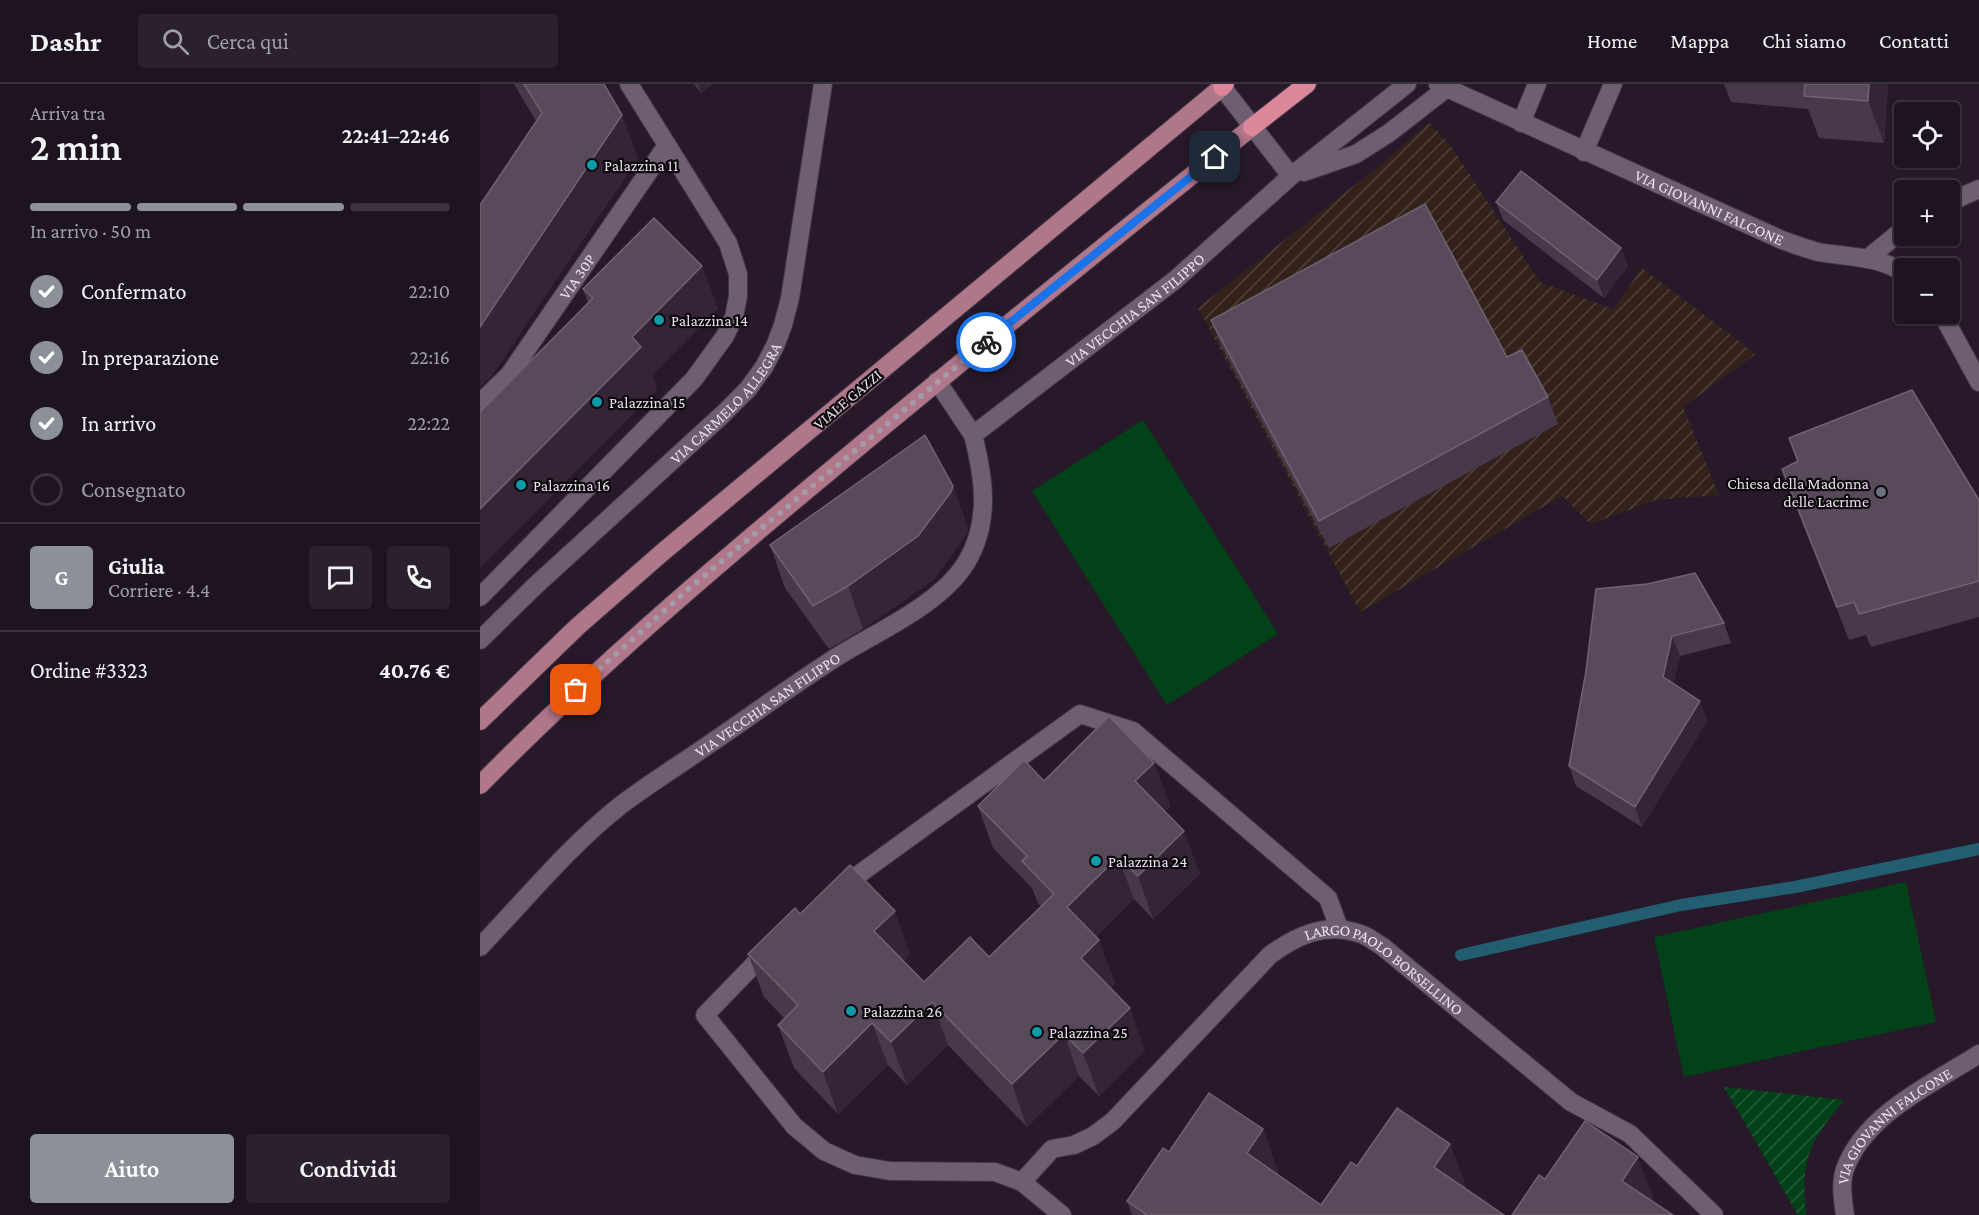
<!DOCTYPE html>
<html lang="it">
<head>
<meta charset="utf-8">
<style>
	:root { --surface:#1e1320; --page:#2b202d; --text:#f1f3f6; --muted:#a19ea5; --line:#3c323e; --accent:#8c9099 }
	body { margin:0; font-family:"Crimson Pro",serif; background:var(--page); color:var(--text); height:100vh; display:flex; flex-direction:column; font-size:22px; white-space:nowrap }
	* { box-sizing:border-box; margin:0 }
	p { font-size:20px; color:var(--muted) }
	.icon { flex:none; width:33px; height:33px; fill:none; stroke:currentColor; stroke-width:2; stroke-linecap:round; stroke-linejoin:round }
	.map { position:relative; flex:1; overflow:hidden }
	.details { display:flex; flex-direction:column; background:var(--surface); width:480px }
	.details>* { flex:none }
	.fabs { position:absolute; left:1414px; top:18px; display:grid; gap:12px }
	.fabs a { display:grid; place-items:center; width:66px; height:66px; border-radius:6px; background:var(--surface); box-shadow:0 2px 4px #0004,0 0 0 2px var(--line); font-size:30px }
	.pin { position:absolute; display:grid; place-items:center; width:51px; height:51px; color:#fff; margin:-26px; border-radius:12px; box-shadow:0 3px 9px #0006 }
	.courier { position:absolute; display:grid; place-items:center; width:60px; height:60px; margin:-30px; border:4px solid #1a73e8; border-radius:50%; background:#fff; color:#222; box-shadow:0 2px 8px #0007 }
	.headline em { font-style:normal; font-weight:600 }
	.headline div { display:flex; flex-direction:column-reverse }
	.headline { display:flex; align-items:center; justify-content:space-between; height:102px; padding:0 30px }
	h1 { font-size:39px; font-weight:600; line-height:45px }
	.bar { display:grid; grid-template-columns:repeat(4,1fr); gap:9px 6px; align-content:center; height:72px; padding:0 30px }
	.bar i { height:8px; border-radius:4px; background:var(--line) }
	.bar .current { background:var(--accent) }
	.bar p { grid-column:span 4 }
	.line { display:flex; align-items:center; gap:15px; padding:0 30px; border-top:2px solid var(--line) }
	.line div { flex:1 }
	.round { display:grid; place-items:center; flex:none; width:63px; height:63px; border-radius:6px; background:var(--page) }
	ol { padding:0 30px; list-style:none }
	li { display:flex; align-items:center; gap:18px; height:66px }
	li p { margin-inline-start:auto }
	li .icon { padding:6px; border-radius:50%; background:var(--accent); color:#fff; stroke-width:4 }
	li:last-child { color:var(--muted) }
	li i { width:33px; height:33px; border:3px solid var(--line); border-radius:50% }
	.cta { display:flex; gap:12px; margin-top:auto; padding:12px 30px }
	.cta a { flex:1; height:69px; border-radius:6px; background:var(--accent); color:#fff; font-size:24px; font-weight:600; line-height:69px; text-align:center }
	.cta a+a { background:var(--page); color:var(--text) }
	header { display:flex; align-items:center; gap:36px; box-sizing:border-box; height:84px; padding:0 30px; background:var(--surface); border-bottom:2px solid var(--line) }
	header strong { font-size:28px }
	nav { display:flex; gap:33px; margin-inline-start:auto; font-size:21px }
	.search { width:420px; height:54px; background:var(--page); display:flex; align-items:center; gap:15px; box-sizing:border-box; padding:0 21px; border-radius:6px; color:var(--muted); font-size:22px }
	main { display:flex; flex:1; min-height:0 }
	.map>svg:first-child { display:block }
</style>
</head>
<body>
<header>
<strong>Dashr</strong>
<div class="search"><svg class="icon" aria-label="search" viewBox="0 0 24 24"><circle cx="10" cy="10" r="6"/><path d="M15 15l6 6"/></svg>Cerca qui</div>
<nav><a>Home</a><a>Mappa</a><a>Chi siamo</a><a>Contatti</a></nav>
</header>
<main>
<section class="details">
<div class="headline"><div><h1>2 min</h1><p>Arriva tra</p></div><em>22:41–22:46</em></div>
<div class="bar"><i class="current"></i><i class="current"></i><i class="current"></i><i></i><p>In arrivo · 50 m</p></div>
<ol>
<li><svg class="icon" aria-label="check" viewBox="0 0 24 24"><path d="M5 12l5 5 9-10"/></svg>Confermato<p>22:10</p></li>
<li><svg class="icon" aria-label="check" viewBox="0 0 24 24"><path d="M5 12l5 5 9-10"/></svg>In preparazione<p>22:16</p></li>
<li><svg class="icon" aria-label="check" viewBox="0 0 24 24"><path d="M5 12l5 5 9-10"/></svg>In arrivo<p>22:22</p></li>
<li><i></i>Consegnato</li>
</ol>
<div class="line" style="height:108px"><b class="round" style="background:var(--accent);color:#fff">G</b><div><b>Giulia</b><p>Corriere · 4.4</p></div><a class="round"><svg class="icon" aria-label="chat" viewBox="0 0 24 24"><path d="M4 5h16v11H9l-5 4z"/></svg></a><a class="round"><svg class="icon" aria-label="phone" viewBox="0 0 24 24"><path d="M5 4h4l2 5-3 2q2 4 5 5l2-3 5 2v4C11 20 4 13 5 4z"/></svg></a></div>
<div class="line" style="height:78px"><div>Ordine #3323</div><b>40.76 €</b></div>
<div class="cta"><a>Aiuto</a><a>Condividi</a></div>
</section>
<div class="map">
<svg width="1499" height="1131" viewBox="0 0 1499 1131">
	<defs>
		<pattern id="industrial-furrows" width="10" height="10" patternUnits="userSpaceOnUse" patternTransform="scale(1.5)"><rect width="10" height="10" fill="#33221b"/><path d="M-1 1l2-2M0 10L10 0M9 11l2-2" fill="none" stroke="#51423c"/></pattern>
		<pattern id="garden-furrows" width="10" height="10" patternUnits="userSpaceOnUse" patternTransform="scale(1.5)"><rect width="10" height="10" fill="#024218"/><path d="M-1 1l2-2M0 10L10 0M9 11l2-2" fill="none" stroke="#275d3a"/></pattern>
	</defs>
	<rect width="100%" height="100%" fill="#28192a"/>
	<path fill="url(#industrial-furrows)" d="M949,38l22,24 89,136 73,27 29,-41 114,86 -73,53 36,88 -63,5 -65,24 -29,-28 -202,116 -162,-304 186,-146z"/>
	<g fill="#024218">
		<path d="M663,336l135,214 -111,71 -135,-214z"/>
		<path d="M1426,798l30,140 -252,55 -30,-140z"/>
	</g>
	<path fill="url(#garden-furrows)" d="M1244,1003l120,13c-16,20 -34,41 -38,67 -3,15 -1,33 0,48h-8z"/>
	<g fill="none" stroke-linecap="round" stroke-linejoin="round">
		<path stroke="#225d72" stroke-width="12" d="M981,871l220,-50 114,-18 184,-38"/>
		<g stroke="#403443" stroke-width="20">
			<g id="minor">
				<path id="s1" d="M958,0l344,156c12,4 24,9 36,12 29,5 63,4 87,22"/>
				<path d="M742,3l69,89"/>
				<path d="M1041,39l16,-39"/>
				<path d="M1104,68l29,-68"/>
				<path d="M824,88l52,-18 33,-21 63,-49"/>
				<path d="M1470,118l29,-13"/>
				<path d="M1387,175l38,-31"/>
				<path d="M1462,230l37,68"/>
				<path d="M457,297l36,54"/>
				<path id="s2" d="M0,319l29,-28 158,-230"/>
				<path d="M0,513l214,-218 31,-43 9,-19 4,-21v-22l-10,-31 -99,-159"/>
				<path id="s3" d="M0,556l55,-54 187,-171 26,-26 16,-22 11,-21 8,-21 7,-27 33,-214"/>
				<path d="M360,804l240,-174 53,17 195,167 11,30"/>
				<path id="s4" d="M0,863c46,-48 89,-101 141,-142 29,-22 60,-41 90,-62 41,-28 82,-58 124,-85 41,-26 105,-53 131,-95 25,-41 18,-85 7,-128l202,-155 116,-104 116,-92"/>
				<path d="M289,865l-64,66 89,111 30,25 31,14 35,6 105,1 27,10 40,33"/>
				<path id="s5" d="M542,1098l30,-33 22,-4 19,-9 20,-15 157,-166c26,-19 55,-33 88,-22 9,2 17,9 25,14l188,155 59,32 84,81"/>
				<path id="s6" d="M1365,1131c-2,-14 -5,-32 0,-46 20,-55 87,-85 134,-115"/>
			</g>
		</g>
		<g stroke="#403443" stroke-width="20">
			<g id="major">
				<path d="M0,637l97,-94 87,-76 558,-464"/>
				<path d="M0,701c109,-111 226,-211 345,-310 141,-118 284,-233 427,-348"/>
			</g>
		</g>
		<g stroke="#403443" stroke-width="20">
			<g id="highway">
				<path d="M742,3l3,-3"/>
				<path d="M772,43l55,-43"/>
			</g>
		</g>
		<use href="#minor" stroke="#6f5e72" stroke-width="18"/>
		<use href="#major" stroke="#b0768a" stroke-width="18"/>
		<use href="#highway" stroke="#dc869a" stroke-width="18"/>
	</g>
	<g fill="#48394a">
		<path d="M34,0h90l34,74 -148,220 46,-257z"/>
		<path d="M214,0h18l-11,9z"/>
		<path d="M1244,0h164l-4,59 -65,-5 -11,-29 -77,-7z"/>
		<path d="M1016,118l125,46 7,18 -24,32 -101,-78z"/>
		<path d="M103,205l135,19 -66,67 5,15 -69,-87z"/>
		<path d="M731,236l296,37 41,40 10,27 -229,124 -108,-202z"/>
		<path d="M1309,354l190,62v117l-108,30 -5,-12 -17,5 -55,-139 -12,-32 15,-8z"/>
		<path d="M473,402l15,43 -2,6 -32,44 -71,50 -34,20 -44,-61 -15,-43z"/>
		<path d="M1116,505l128,34 7,20 -51,13 -7,28 27,17 7,20 -65,106 -66,-41 -7,-20 17,-95z"/>
		<path d="M674,679l16,43 -5,5 35,63 -47,45 -19,-20 -38,37 19,47 -5,5 35,62 -46,46 -20,-20 -52,51 -79,-82 -41,40 -19,-20 -50,49 -44,-46 -16,-43 7,-6 -21,-22 -16,-43 52,-40 110,40 -7,7 21,21 65,-25 52,-50 -3,-4 -6,-15 -39,-40 -15,-42 66,-25z"/>
		<path d="M783,1045l15,43 -1,2 44,31 36,-39 93,-22 16,43 -1,1 39,27h-372l-5,-14 42,-49z"/>
	</g>
	<g fill="#342436">
		<path d="M218,0h14l-11,9z"/>
		<path d="M1389,0h19l-4,59 -16,-42z"/>
		<path d="M142,31l16,43 -148,220 -10,9v-60z"/>
		<path d="M1141,164l7,18 -24,32 -7,-18z"/>
		<path d="M222,182l16,42 -66,67 5,15 -177,178v-59l152,-172z"/>
		<path d="M473,402l15,43 -2,6 -32,44 -71,50 -15,-43z"/>
		<path d="M1192,552l8,20 -10,41 -7,-20z"/>
		<path d="M1220,617l7,20 -65,106 -7,-20z"/>
		<path d="M674,679l16,43 -19,18 -16,-43z"/>
		<path d="M704,747l16,43 -47,45 -15,-43z"/>
		<path d="M638,773l16,42 -52,50 -15,-42z"/>
		<path d="M415,827l15,43 -21,20 -15,-43z"/>
		<path d="M619,856l16,43 -19,18 -15,-43z"/>
		<path d="M452,918l16,43 -41,40 -16,-43z"/>
		<path d="M650,924l15,42 -46,46 -16,-43z"/>
		<path d="M392,939l16,42 -50,49 -15,-42z"/>
		<path d="M584,950l15,42 -52,51 -15,-43z"/>
		<path d="M783,1045l15,43 -16,24 -15,-43z"/>
		<path d="M970,1060l16,43 -17,23 -15,-43z"/>
		<path d="M1158,1073l16,43 -11,15 -21,-34z"/>
	</g>
	<g fill="#594a5b" stroke="#706272" stroke-width="1.5">
		<path d="M44,0h80l18,31 -142,212v-122l62,-92z"/>
		<path d="M1325,0h64l-1,17 -64,-5z"/>
		<path d="M1041,87l100,77 -24,32 -101,-78z"/>
		<path d="M945,120l82,153 15,-7 26,47 -229,124 -108,-201z"/>
		<path d="M174,134l48,48 -70,71 9,10 -161,162v-97l113,-114 -10,-9z"/>
		<path d="M1432,306l67,110v81l-120,33 -5,-12 -17,5 -55,-138 16,-8 -9,-23z"/>
		<path d="M445,351l28,51 -2,6 -33,44 -70,50 -35,20 -43,-61z"/>
		<path d="M1215,489l29,50 -52,13 -9,41 37,24 -65,106 -66,-41 17,-95 10,-82 51,-5z"/>
		<path d="M629,632l45,47 -19,18 49,50 -46,45 -20,-19 -51,50 32,33 -18,18 49,50 -47,45 -19,-19 -52,50 -80,-82 -41,40 -19,-19 -49,49 -45,-47 20,-20 -50,-51 47,-46 5,6 50,-49 45,46 -21,20 50,51 46,-45 19,20 65,-63 -32,-33 5,-5 -49,-50 46,-46 20,21z"/>
		<path d="M729,1009l54,36 -16,24 74,52 30,-43 6,4 40,-58 53,36 -16,23 70,48h-357l-20,-14 36,-53 6,4z"/>
		<path d="M1105,1037l53,36 -16,24 51,34h-161l27,-40 6,4z"/>
	</g>
	<g fill="none" stroke-linecap="round" stroke-linejoin="round">
		<path stroke="#a59aa7" stroke-width="6" stroke-dasharray="0 10.8" d="M96,606l116,-104 294,-244"/>
		<path stroke="#1a73e8" stroke-width="8" d="M506,258l229,-185"/>
	</g>
	<g fill="#0f9aa8" stroke="#0d070e" stroke-width="2">
		<circle cx="112" cy="81" r="6"/>
		<circle cx="179" cy="236" r="6"/>
		<circle cx="117" cy="318" r="6"/>
		<circle cx="41" cy="401" r="6"/>
		<circle cx="616" cy="777" r="6"/>
		<circle cx="371" cy="927" r="6"/>
		<circle cx="557" cy="948" r="6"/>
	</g>
	<circle fill="#6b7280" stroke="#0d070e" stroke-width="2" cx="1401" cy="408" r="6"/>
	<g text-anchor="middle" stroke-width="4.5" stroke-linejoin="round" paint-order="stroke">
		<g font-size="16" fill="#e9dfeb" stroke="#0d070e" text-anchor="start">
			<text x="124" y="87">Palazzina 11</text>
			<text x="191" y="242">Palazzina 14</text>
			<text x="129" y="324">Palazzina 15</text>
			<text x="1389" y="405" text-anchor="end">Chiesa della Madonna<tspan x="1389" dy="18">delle Lacrime</tspan></text>
			<text x="53" y="407">Palazzina 16</text>
			<text x="628" y="783">Palazzina 24</text>
			<text x="383" y="933">Palazzina 26</text>
			<text x="569" y="954">Palazzina 25</text>
		</g>
		<g font-size="16" fill="#e9dfeb" stroke="#0d070e">
			<text dy="6" stroke="none"><textPath href="#s1" startOffset="298">VIA GIOVANNI FALCONE</textPath></text>
			<text dy="6" stroke="none"><textPath href="#s2" startOffset="160">VIA 30P</textPath></text>
			<text dy="6" stroke="none"><textPath href="#s4" startOffset="960">VIA VECCHIA SAN FILIPPO</textPath></text>
			<text transform="translate(367 315) rotate(-40)" y="6">VIALE GAZZI</text>
			<text dy="6" stroke="none"><textPath href="#s3" startOffset="342">VIA CARMELO ALLEGRA</textPath></text>
			<text dy="6" stroke="none"><textPath href="#s4" startOffset="378">VIA VECCHIA SAN FILIPPO</textPath></text>
			<text dy="6" stroke="none"><textPath href="#s5" startOffset="474">LARGO PAOLO BORSELLINO</textPath></text>
			<text dy="6" stroke="none"><textPath href="#s6" startOffset="112">VIA GIOVANNI FALCONE</textPath></text>
		</g>
	</g>
</svg>
<div class="fabs">
<a><svg class="icon" aria-label="locate" viewBox="0 0 24 24"><circle cx="12" cy="12" r="6"/><path d="M12 2v4M12 18v4M2 12h4M18 12h4"/></svg></a>
<a>+</a>
<a>−</a>
</div>
<div class="pin" style="left:96px;top:606px;background:#ea580c"><svg class="icon" aria-label="bag" viewBox="0 0 24 24"><path d="M5 8h14l-1 12H6zM9 8a3 3 0 0 1 6 0"/></svg></div>
<div class="pin" style="left:735px;top:73px;background:#1f2937"><svg class="icon" aria-label="home" viewBox="0 0 24 24"><path d="M3 11l9-7 9 7M6 9v11h12V9"/></svg></div>
<div class="courier" style="left:506px;top:258px"><svg class="icon" aria-label="bike" viewBox="0 0 24 24"><circle cx="6" cy="16" r="4"/><circle cx="18" cy="16" r="4"/><path d="M6 16l4-8h5l3 8M10 8l3 8H6M13 5h3"/></svg></div>
</div>
</main>
</body>
</html>
